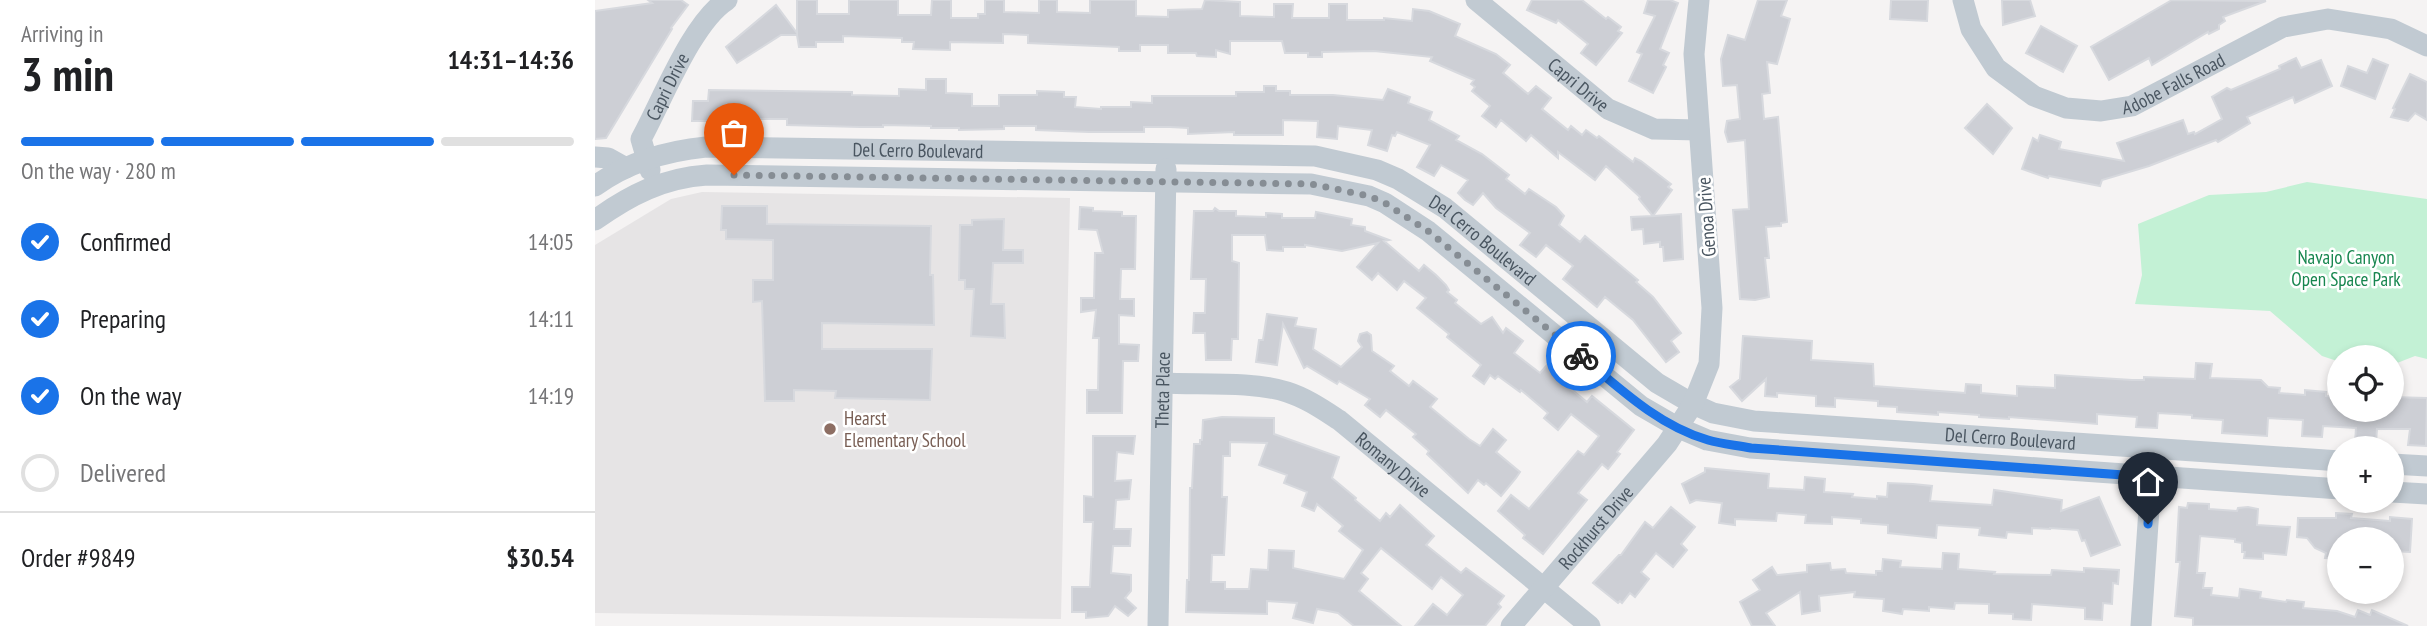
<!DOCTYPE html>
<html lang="en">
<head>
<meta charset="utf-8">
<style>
	:root { --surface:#fff; --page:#f6f6f6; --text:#202124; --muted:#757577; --line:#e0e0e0; --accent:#1a73e8 }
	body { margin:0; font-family:"PT Sans Narrow",sans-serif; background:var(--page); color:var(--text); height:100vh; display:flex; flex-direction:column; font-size:26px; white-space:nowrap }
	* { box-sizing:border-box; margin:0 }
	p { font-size:23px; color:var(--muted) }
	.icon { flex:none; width:38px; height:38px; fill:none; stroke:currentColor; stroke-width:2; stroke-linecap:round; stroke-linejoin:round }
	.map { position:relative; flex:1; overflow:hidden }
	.drawer { display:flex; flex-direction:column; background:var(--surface); width:595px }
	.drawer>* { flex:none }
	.controls { position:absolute; left:1732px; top:345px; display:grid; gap:14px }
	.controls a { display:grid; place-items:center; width:77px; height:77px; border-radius:50%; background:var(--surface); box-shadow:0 4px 10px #0003; font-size:35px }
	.pin { position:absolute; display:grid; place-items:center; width:60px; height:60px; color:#fff; margin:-72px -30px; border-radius:50% 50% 50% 0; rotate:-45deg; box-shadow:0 0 7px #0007 }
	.pin .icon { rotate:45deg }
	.courier { position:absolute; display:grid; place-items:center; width:70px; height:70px; margin:-35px; border:5px solid #1a73e8; border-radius:50%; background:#fff; color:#222; box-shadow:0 2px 9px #0007 }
	.summary em { font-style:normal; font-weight:600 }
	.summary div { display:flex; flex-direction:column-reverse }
	.summary { display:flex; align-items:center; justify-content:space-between; height:119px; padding:0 21px }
	h1 { font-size:46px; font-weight:600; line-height:52px }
	.bar { display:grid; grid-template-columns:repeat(4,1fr); gap:10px 7px; align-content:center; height:84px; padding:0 21px }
	.bar i { height:9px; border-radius:5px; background:var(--line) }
	.bar .selected { background:var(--accent) }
	.bar p { grid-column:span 4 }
	.line { display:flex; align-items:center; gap:18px; padding:0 21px; border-top:2px solid var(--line) }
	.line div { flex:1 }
	ol { padding:0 21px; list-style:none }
	li { display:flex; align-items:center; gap:21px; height:77px }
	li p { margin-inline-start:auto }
	li .icon { padding:7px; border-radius:50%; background:var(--accent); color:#fff; stroke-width:4 }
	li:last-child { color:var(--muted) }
	li i { width:38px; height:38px; border:4px solid var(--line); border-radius:50% }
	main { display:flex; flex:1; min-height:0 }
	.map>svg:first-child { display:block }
</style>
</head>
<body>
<main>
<section class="drawer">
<div class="summary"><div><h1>3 min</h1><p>Arriving in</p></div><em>14:31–14:36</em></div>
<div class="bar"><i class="selected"></i><i class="selected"></i><i class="selected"></i><i></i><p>On the way · 280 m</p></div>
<ol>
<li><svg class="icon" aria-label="check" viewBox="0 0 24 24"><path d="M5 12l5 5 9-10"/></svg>Confirmed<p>14:05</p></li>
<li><svg class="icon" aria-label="check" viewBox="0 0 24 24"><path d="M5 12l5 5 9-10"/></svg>Preparing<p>14:11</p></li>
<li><svg class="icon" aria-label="check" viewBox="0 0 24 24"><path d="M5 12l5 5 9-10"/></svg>On the way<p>14:19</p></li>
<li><i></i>Delivered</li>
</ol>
<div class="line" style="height:91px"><div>Order #9849</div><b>$30.54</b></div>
</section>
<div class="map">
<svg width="1832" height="626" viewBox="0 0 1832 626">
	<rect width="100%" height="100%" fill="#f5f3f3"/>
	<path fill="#e6e4e5" d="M107,192l368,6 -9,421 -466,-6v-368l76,-46z"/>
	<path fill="#c3f1d5" d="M1712,182l120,17v160l-12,-3 -23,9v-8h-52v5l-18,-6 -52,-45 -135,-7 7,-29 -4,-51 71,-29 57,-3z"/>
	<g fill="#cdcfd5" stroke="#d7d9de" stroke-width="2" fill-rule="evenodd">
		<path d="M53,0h33l7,5 -17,23 1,1 -66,109 -11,1v-128l57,-8z"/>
		<path d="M202,0h20v14h32v-14h49v15h33l1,-15h19v18h27v-4h7v-14h19v12l35,1v-13h18v12l33,1v-13h46v16l32,1v-7l34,-1 3,-9 35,2v14l34,1v-13h19l-1,14h37v-14h18v16h37v-2l28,3 1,-12 16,2 31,13 -5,12 41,18 14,11 -7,8 25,21 8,-8 15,12 -9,11 26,21 3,-4 11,9 4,-5 11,8 2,-2 34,26 2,-4 6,3 30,23 -3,3 4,3 -19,26 28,-2 2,45 -19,2 -1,-14h-3v-5l-16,2 -1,-15 -11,1 -1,-13 22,-1 -14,-17 1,-2 -34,-31 -11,14 -37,-28v6l-27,-23 -5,6 -25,-21 -5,7 -14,-11 8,-10 -18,-15 3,-4 -4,-3 3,-4 -44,-19 2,-4 -58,-6 -52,1v5h-14v-4h-23l-3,-12h-52v13l-14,-4v7l-19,-1 -1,-3h-28v-8h-28v6h-21v-4l-91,-4v-8l-25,-1v9l-53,-1v8l-37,-1 1,-7h-12v-4l-59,-2v6h-27v5h-17l-2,-12h-16l-44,28 -11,-16 50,-42 21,28z"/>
		<path d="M937,0h50l24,19 2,-2 13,10 -3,4 4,2 -26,32 -15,-12 7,-9 -30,-24 -2,3 -29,-13z"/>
		<path d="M1053,0h22l8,3 -18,46 9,4 -6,12 3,2 -13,26 -24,-12 13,-27 -5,-2 18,-36 -11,-3z"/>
		<path d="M1163,0h29l-6,16 9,3 -13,45 -10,-2 3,31 -8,1 2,25 14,-2 9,105 -6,1v3l-15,1 3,31h-4l4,39 -14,3 -15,-1 -7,-89 16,-1 -4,-69 -17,2 -3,-10 2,-11 13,-2 -3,-34 -14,1 -2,-27 7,-24 17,5z"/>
		<path d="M1296,0h37l-1,21 -37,-2z"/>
		<path d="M1407,0h28l5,16 -32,9z"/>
		<path d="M1577,0l94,1 -43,16 2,4 -6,4v4l-10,5 -1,-2 -56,33 -3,-7 -40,22 -18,-33z"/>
		<path d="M1446,26l36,20 -14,26 -37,-19z"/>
		<path d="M1701,58l5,10 20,-8 11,26 -37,17 -2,-6 -46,20 3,6 -32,19 -2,-2 -67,26 -47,14 -2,6 -51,-10 -1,2 -26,-9 11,-31 5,3 2,-6 21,7 -2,7 65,12 -7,-18 66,-23 5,14 6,-2 1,2 27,-15 -10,-22 15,-9 4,2 49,-21 -1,-3z"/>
		<path d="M1778,59l15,6 -13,34 -34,-13 7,-20 19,7z"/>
		<path d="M1815,74l17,8v38l-12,-7 -7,8 -17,-4 4,-8 -2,-1z"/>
		<path d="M331,79h20v14l26,1v12h27v-11h38v-4l27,1v5h12l-1,10 26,2v-2h30v-5l21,1v-7h84v-4h28v-6h12v5h14v4h43l50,5 5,-11 22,8 -2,6 24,9 -3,8 30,16 -3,4 26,14 27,21 -3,4 19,15 4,-5 27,18 8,9 -5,9 21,17 5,-6 53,44 -2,2 17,15 28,36 -10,8 8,11 -13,10 -33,-42 -28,-23 -8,10 -34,-28 10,-13 -27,-21 -10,12 -16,-12 10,-12 -34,-25 -13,-15 -10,12 -8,-5 -7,-7 10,-13 -27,-15 -7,11 -17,-9 13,-22 -33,-13 -2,4 -3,-1 -5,16 -19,-6 4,-15 -34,-4 -1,13 -20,-2 1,-16 -35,-1v15h-49v-3l-46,2v-6l-18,-1h-26v5h-55l-53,-2v-4h-32v3l-45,1v-2h-28v-2l-48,-1v2h-23l-73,-2v-6h-38v6h-25l-16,-1v-3h-16l1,-20h15l1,-11 143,2v3l47,1v-7l27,1z"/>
		<path d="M1392,104l25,24 -19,26 -28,-26z"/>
		<path d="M127,206h45v18l164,2 -1,49h3l1,50 -112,-2v26h110l-2,51 -95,-2 1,-7 -42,-1v11h-29l-3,-100 -9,1v-22h20v-40l-47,-1v-9h-5z"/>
		<path d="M485,207l13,1v3l29,1v4h14l-1,53h-14l-1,30h14v17l-15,-1v29l20,1 -1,16h-15l-1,52h-35v-23h11l1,-52h-6l3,-28 -15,2v-14h13l1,-45h8l-6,-23 -18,-1z"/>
		<path d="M620,208l4,3h17v5l30,1v-4l16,1v4h33l1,-6 36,7 -1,6 14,2v4l24,9 -5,1 35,30 5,-6 12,10 10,10 3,5 -2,2 10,8 -2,3 26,21 11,-7 11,16 3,-5 17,13 -9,12 26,20 8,-9 19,17 -2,3 22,18 5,-6 42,34 -17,22 3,2 -12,15 -6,-5 -24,29 9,7 -44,54 -20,-16 2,-3 -27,-24 13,-16 18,14 49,-58 6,4 15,-19 -28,-22 -13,16 -14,-12 4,-5 -27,-23 -1,2 -22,-16 -3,3 -5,-4 -6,9 -11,-8 8,-11 -34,-28 2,-3 -32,-26 9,-10 -22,-17 -7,9 -19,-17 -6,7 -15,-13 21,-24 -36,8 -37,-6v2h-22v4l-16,-1 -2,-15h-33v26l7,2 -1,76h-6l-1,21h-25l-1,-27h-12l1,-20h11l1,-34h-15l3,-68h19z"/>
		<path d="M409,219l-1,31h20v13h-30l-2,41h13l1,34 -34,-2 3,-47h-9v-9h-6l1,-55h12v-5z"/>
		<path d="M672,314l30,4 -2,8 21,3 -3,20 28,18 21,-20 -4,-6 2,-7 7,-2 4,3 1,16 22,15 -4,5 19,15 4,-5 24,18 -7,8 39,32 11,7 13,-17 13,11 -10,12 24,20 -4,6 -15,18 -15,-13 -2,2 -6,-5 -10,13 -41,-39 2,-3 -16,-14 3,-3 -30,-24 -6,7 -15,-12 5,-6 -31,-18 -2,3 -30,-18 -3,2 -21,-44 -6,41 -21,-3 3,-22h4z"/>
		<path d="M1148,336l69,5 -1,19 62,4 1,22 91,7 1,-9 15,1v8l36,3v-10l38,2v-13l77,5h12v-3l51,2 1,-16 16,1 -2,14 51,2 7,7 12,1 -1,5 26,2v-5l21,2v4l14,1v13h52v-13l35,1 -1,48 -18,-1 2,-16h-33l-1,14 -21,-1 1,-14 -33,-2 -1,11 -20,-1 1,-16 -35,-2 -1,18 -45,-3 1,-13 -31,-2v-3l-34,-2 -1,15 -21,-1 1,-10 -40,-3v10l-88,-7v2l-30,-2v-2l-41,-3v3l-41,-3v-5l-19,-1v-5l-43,-3v9l-19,-1v-10l-39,-3v4l-12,-1 1,-17 -24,22 -12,-14 10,-8z"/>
		<path d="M627,417l52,1v16l65,23 -7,21 24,20 -1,2 25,21 6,-8 4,4 10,-12 34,31 -8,9 35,28 5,-5 38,28 -6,8 3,3 -16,19h-70l18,-22 14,11 16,-20 -22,-18 -9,12 -51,-41 -20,25 7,6 -9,12 42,35h-47l-16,-13 -21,-4 -4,14 -20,-5 4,-15 -30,-2v13l-81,-2 1,-32h2l1,-92h2l2,-44h6v-4h2l1,-20zM635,442l37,1 -8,22 28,10 -3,8 23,9 -5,14 12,5 3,-7 26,22 -4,5 24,19 -19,29 -51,-11 1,-17 -25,-1 -1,20 -17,-1 -2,20h-24v-7h-14l1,-27h12l3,-58h-5l1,-41h7z"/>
		<path d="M498,436h42l-2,18 -16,-2 -2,29 16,-1 -2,19 -13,1 -2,29h17l-1,17h-17l-2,27 20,2v16l-6,7 11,10 -8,8 -13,-10 -7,10 -22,2v-6h-14v-25h18l3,-65h-9v-26l9,1z"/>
		<path d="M1110,468l64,6 -1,14 36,2 1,-13 20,2 -1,13 29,2 -1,3 25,2v-3l10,1 1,-14 25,1 19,2 -2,15 62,4 2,-15 68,10 -1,11 38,-14 21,48 -29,11 -6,-16 -3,1 -4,-11 -28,-2v1l-18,-1v6l-25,-2 -1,6 -27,-3 1,-7 -43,-3 -1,13 -48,-5v-8l-27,-2v-4l-29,-2v7l-27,-1 1,-8 -29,-2 -1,8 -41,-2v6l-16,-2 3,-20 -26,-3 -6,3 -8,-19 23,-12z"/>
		<path d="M1593,503l21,1v5l28,2 1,-3 10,-1 10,2 -1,16 33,2 -4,28 -23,-2v6l-19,-1 1,-6h-3v-9l-7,-1v-3l-35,-3 -3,37h8l-2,15h9l-1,7 28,3 1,-9 21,3 -1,6 26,4 1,-2 17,2 -1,6 34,3 18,6 3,-7 12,5 2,-5 36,16h-215v-8l-18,-2 5,-54h-4l3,-55 8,1z"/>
		<path d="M1076,507l24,20 -14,17 6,6 -14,17 -17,-14 -15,19 8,7 -14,18 -5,-4 -8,10 -2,-2 -2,2 -25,-20 26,-28h2l24,-33 8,6z"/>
		<path d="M1741,513l16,1 -1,4 39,3v-4l22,2 -2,33 -18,-1v-12h-52v20l-15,-1 1,-5 -11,-5 -8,-10 -10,-1 1,-19h38z"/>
		<path d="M1348,553l16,1 -1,15 37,3 -1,2 57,1 1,-5 32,2v-4l35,2 -1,14 -5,-1 -1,21 -9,-1 -1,17 -17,-1v-11l-53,-4 -1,16 -18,-1v-5l-24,-1v-9l-34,-1 -1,6 -25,-2v4l-26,-2 -1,5 -12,-2 -7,-1 1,-12 -30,-2 1,-5 -36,4 1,15 -18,3 -2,-22 -34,21 9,13h-23l-12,-24 20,-12 -7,-10 19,-13 5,8 30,-3v-7l23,-2 1,7 14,-1 1,4 30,2v-4h6l1,-12 18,2 -1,6 42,2z"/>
	</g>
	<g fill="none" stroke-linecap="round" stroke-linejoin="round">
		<g stroke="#c1cad2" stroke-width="21">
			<path id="s1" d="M881,0l132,109 46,20 45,1"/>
			<path id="s2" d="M1368,0l8,29 25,39 38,28 32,12 35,3 31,-5 151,-79 45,-8 63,10 36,17"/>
			<path d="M0,157l13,1 18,10"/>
			<path id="s3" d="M55,170l-9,-31c21,-38 51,-117 86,-139"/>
			<path id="s4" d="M0,186c33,-24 71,-35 111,-39l609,9 62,14 21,9 47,29 212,175 36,21 20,9 41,8 586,40"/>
			<path d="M0,220c35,-25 68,-42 112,-45l604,9 58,12 16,7 43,28 213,175 38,22 28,12 43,8 590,41"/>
			<path id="s5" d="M568,383c36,2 90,-2 124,9 19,6 35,17 52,28l251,206"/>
			<path d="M1797,464l35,2"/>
			<path d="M1797,492l35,2"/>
			<path id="s6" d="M563,626l8,-457"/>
			<path id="s7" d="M916,626l156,-182 26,-40 16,-40 3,-56 -18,-254 5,-54"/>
			<path d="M1546,626l11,-161"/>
		</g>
	</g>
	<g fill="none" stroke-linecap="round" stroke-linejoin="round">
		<path stroke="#868d94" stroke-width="7" stroke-dasharray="0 12.6" d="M139,175l577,9 58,12 16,7 43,28 153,125"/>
		<path stroke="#1a73e8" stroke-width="9" d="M986,356c38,32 78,70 127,84 13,4 28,5 43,8l400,29 -3,47"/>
	</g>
	<circle fill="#8d6e63" stroke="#fff" stroke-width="2.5" cx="235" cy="429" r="7"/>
	<g text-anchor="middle" stroke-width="5" stroke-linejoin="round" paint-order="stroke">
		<g font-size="19" fill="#4a5661" stroke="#fff">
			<text dy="7" stroke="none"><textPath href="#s2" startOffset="271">Adobe Falls Road</textPath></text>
			<text dy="7" stroke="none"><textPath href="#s1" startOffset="133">Capri Drive</textPath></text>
			<text dy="7" stroke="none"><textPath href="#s3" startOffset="91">Capri Drive</textPath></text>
			<text dy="7" stroke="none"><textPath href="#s4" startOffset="331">Del Cerro Boulevard</textPath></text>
			<text transform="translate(1111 217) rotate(-94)" y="7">Genoa Drive</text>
			<text dy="7" stroke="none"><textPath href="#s4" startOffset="919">Del Cerro Boulevard</textPath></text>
			<text dy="7" stroke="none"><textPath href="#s6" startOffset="236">Theta Place</textPath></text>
			<text dy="7" stroke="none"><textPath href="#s4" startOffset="1507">Del Cerro Boulevard</textPath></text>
			<text dy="7" stroke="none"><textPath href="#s5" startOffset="254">Romany Drive</textPath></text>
			<text dy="7" stroke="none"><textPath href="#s7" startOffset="130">Rockhurst Drive</textPath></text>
		</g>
		<g font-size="19" fill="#17864f" stroke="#fff">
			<text x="1751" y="264">Navajo Canyon<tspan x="1751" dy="22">Open Space Park</tspan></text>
		</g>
		<g font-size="19" fill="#785e54" stroke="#fff" text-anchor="start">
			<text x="249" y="425">Hearst<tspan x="249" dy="22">Elementary School</tspan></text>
		</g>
	</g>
</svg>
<div class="controls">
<a><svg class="icon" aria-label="locate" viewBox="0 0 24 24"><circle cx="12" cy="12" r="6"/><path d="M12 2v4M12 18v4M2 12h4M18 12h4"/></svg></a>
<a>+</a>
<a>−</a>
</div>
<div class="pin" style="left:139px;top:175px;background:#ea580c"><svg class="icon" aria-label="bag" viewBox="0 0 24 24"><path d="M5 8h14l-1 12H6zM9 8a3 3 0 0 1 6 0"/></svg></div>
<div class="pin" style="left:1553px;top:524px;background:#1f2937"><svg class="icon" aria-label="home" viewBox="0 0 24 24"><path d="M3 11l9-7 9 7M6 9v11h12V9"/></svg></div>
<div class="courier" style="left:986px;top:356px"><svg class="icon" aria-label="bike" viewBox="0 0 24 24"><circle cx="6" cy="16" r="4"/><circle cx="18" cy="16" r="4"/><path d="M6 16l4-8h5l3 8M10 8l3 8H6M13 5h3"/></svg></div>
</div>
</main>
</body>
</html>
